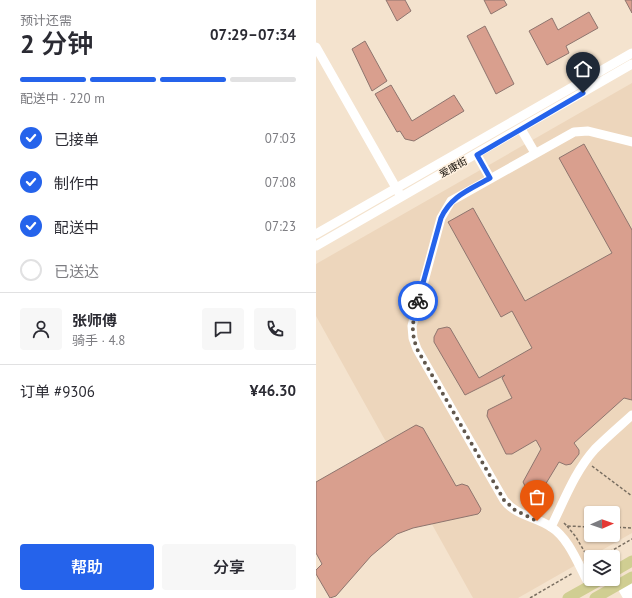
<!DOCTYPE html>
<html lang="zh">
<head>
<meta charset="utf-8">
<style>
	:root { --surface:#fff; --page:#f7f7f7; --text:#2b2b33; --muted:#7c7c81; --line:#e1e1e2; --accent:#2563eb }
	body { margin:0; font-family:"PT Sans","Noto Sans SC",sans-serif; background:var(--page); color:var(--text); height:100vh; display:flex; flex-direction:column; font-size:15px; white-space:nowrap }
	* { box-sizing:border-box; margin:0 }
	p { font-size:13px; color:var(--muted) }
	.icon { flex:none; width:22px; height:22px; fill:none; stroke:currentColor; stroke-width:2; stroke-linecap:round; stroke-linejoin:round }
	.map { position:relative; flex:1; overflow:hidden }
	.panel { display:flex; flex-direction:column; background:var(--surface); width:316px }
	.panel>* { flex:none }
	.needle { width:26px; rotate:88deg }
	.tools { position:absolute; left:268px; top:506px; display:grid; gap:8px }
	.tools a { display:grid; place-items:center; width:36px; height:36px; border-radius:4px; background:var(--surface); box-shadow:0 1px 3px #0004; font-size:20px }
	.pin { position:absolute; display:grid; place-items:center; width:34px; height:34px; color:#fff; margin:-41px -17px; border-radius:50% 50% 50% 0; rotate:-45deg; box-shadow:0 0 4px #0007 }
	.pin .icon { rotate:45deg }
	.courier { position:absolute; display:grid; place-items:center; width:40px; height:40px; margin:-20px; border:3px solid #2563eb; border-radius:50%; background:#fff; color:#222; box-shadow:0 1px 5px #0007 }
	.overview em { font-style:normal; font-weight:600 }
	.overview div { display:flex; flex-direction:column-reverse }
	.overview { display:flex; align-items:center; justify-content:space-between; height:68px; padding:0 20px }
	h1 { font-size:26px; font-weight:600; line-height:30px }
	.bar { display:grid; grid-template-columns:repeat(4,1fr); gap:6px 4px; align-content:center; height:48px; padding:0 20px }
	.bar i { height:5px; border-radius:3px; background:var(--line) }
	.bar .active { background:var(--accent) }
	.bar p { grid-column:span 4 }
	.line { display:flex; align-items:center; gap:10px; padding:0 20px; border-top:1px solid var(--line) }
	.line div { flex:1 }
	.round { display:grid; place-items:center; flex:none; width:42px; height:42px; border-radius:4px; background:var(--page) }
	ol { padding:0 20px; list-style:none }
	li { display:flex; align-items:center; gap:12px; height:44px }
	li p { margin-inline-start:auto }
	li .icon { padding:4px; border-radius:50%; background:var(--accent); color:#fff; stroke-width:4 }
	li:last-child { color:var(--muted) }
	li i { width:22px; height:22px; border:2px solid var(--line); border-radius:50% }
	.primary-button { display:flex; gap:8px; margin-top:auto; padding:8px 20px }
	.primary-button a { flex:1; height:46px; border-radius:4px; background:var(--accent); color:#fff; font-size:16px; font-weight:600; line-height:46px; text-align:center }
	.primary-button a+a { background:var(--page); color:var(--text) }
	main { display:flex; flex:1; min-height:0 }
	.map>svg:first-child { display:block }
</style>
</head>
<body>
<main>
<section class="panel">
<div class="overview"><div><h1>2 分钟</h1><p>预计还需</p></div><em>07:29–07:34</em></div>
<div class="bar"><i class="active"></i><i class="active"></i><i class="active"></i><i></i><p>配送中 · 220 m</p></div>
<ol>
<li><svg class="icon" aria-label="check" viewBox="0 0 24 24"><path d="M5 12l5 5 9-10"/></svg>已接单<p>07:03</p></li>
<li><svg class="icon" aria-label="check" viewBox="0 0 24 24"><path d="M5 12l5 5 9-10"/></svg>制作中<p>07:08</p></li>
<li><svg class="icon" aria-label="check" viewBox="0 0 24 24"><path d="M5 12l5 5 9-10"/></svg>配送中<p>07:23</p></li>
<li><i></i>已送达</li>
</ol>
<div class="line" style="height:72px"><a class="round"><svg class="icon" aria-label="person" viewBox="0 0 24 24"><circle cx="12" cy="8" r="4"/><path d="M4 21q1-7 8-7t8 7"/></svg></a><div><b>张师傅</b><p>骑手 · 4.8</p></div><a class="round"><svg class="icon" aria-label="chat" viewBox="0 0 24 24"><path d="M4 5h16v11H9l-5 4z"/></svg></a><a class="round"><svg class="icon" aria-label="phone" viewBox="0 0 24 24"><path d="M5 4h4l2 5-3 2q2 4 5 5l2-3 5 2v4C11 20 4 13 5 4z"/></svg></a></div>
<div class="line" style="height:52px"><div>订单 #9306</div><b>¥46.30</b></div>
<div class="primary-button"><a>帮助</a><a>分享</a></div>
</section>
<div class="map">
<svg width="316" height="598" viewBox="0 0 316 598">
	<rect width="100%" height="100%" fill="#f4e3ce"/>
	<path fill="#edd6bc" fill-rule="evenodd" d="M316,83v450l-114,65h-45l-157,-282v-52zM275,513h22v22h-22z"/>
	<g fill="#d99f8e" stroke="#8e756e">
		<path d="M70,0h19l6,11 -14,10z"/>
		<path d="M168,0h20l3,5 -16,9z"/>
		<path d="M309,0h7v13z"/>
		<path d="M273,12l9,16 -32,18 3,7 -22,12 -18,-34 23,-13 6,12z"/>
		<path d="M169,26l29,58 -18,10 -29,-58z"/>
		<path d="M49,41l22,40 -15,10 -20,-42z"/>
		<path d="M75,85l21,36 42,-26 10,16 -50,30 -9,-2 -5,-8 -3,1 -22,-38z"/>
		<path d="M268,144l48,86v170l-8,-2 -50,45 5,7v4l-8,10 -5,1 -7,-3 -17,28 -8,4 -7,-4 -4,-8 18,-33 -5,-9 -24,14h-6l-19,-38 1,-6 24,-12 -10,-20 3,-3 -40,20 -31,-53v-5l4,-8 9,-2 3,1 29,50 53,-30 -20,-37 -11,6 -53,-95 25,-14 52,93 87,-48 -53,-95z"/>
		<path d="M100,425l7,3 33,58 6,-2 6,2 13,23 -1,3 -2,2 -65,14 -16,6 -26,22 -35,40 -6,2 -14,-24v-4l6,-6 -6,-11v-71z"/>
	</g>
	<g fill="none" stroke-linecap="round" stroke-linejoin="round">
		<g stroke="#796e61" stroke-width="1.5" stroke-dasharray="3 2" stroke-linecap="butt">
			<path d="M276,466l40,30"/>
			<path d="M248,523l3,3 24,1"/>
			<path d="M251,526l9,11 15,26"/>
			<path d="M297,527l19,1"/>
			<path d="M285,557l31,-18"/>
			<path d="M214,598l43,-25"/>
		</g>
		<g stroke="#fff" stroke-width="9">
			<path d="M0,47l83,146"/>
			<path d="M205,129l14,24"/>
			<path d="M161,155l13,23"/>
			<path d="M0,234l316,-181"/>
			<path d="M0,246l316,-182"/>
			<path d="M235,527c13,-26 24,-56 44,-78 12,-12 25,-23 37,-34"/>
			<path d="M310,580l6,12"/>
			<path d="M304,584l8,14"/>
			<path d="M274,586c-11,-19 -20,-47 -39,-59 -16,-11 -35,-11 -47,-27l-87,-151 -4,-11 -1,-12 29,-108 10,-17 123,-69 14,-1 44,11"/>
		</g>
		<g stroke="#d0ce92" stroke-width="11">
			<path d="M297,572l19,-11"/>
			<path d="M252,598l34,-19"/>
			<path d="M279,598l37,-21"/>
		</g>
	</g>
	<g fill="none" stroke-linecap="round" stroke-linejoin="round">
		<path stroke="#61574c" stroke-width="4" stroke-dasharray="0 7.2" d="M102,301c-5,20 -8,28 -1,48l87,151 11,10 22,11"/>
		<path stroke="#2563eb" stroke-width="5" d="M102,301l23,-83c10,-22 28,-28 49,-40l-13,-23 106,-62"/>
	</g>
	<g text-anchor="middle" stroke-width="3" stroke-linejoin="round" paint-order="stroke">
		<g font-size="10" fill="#120c06" stroke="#fff1e0">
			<text transform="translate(137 167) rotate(-29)" y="4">爱康街</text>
		</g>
	</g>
</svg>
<div class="tools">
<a><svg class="needle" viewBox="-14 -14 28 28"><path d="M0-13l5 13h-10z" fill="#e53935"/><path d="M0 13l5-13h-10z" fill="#7c7c81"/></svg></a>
<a><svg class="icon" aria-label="layers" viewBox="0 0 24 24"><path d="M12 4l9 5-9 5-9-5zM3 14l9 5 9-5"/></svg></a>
</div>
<div class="pin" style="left:221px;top:521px;background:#ea580c"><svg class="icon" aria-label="bag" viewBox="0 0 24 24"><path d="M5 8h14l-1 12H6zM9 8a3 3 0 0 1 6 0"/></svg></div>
<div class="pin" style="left:267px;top:93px;background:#1f2937"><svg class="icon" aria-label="home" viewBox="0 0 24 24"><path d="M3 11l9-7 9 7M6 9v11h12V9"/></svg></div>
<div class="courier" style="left:102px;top:301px"><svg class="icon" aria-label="bike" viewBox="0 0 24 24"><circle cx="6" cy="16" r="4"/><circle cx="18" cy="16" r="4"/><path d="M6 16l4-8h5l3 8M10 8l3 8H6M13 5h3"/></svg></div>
</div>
</main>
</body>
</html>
